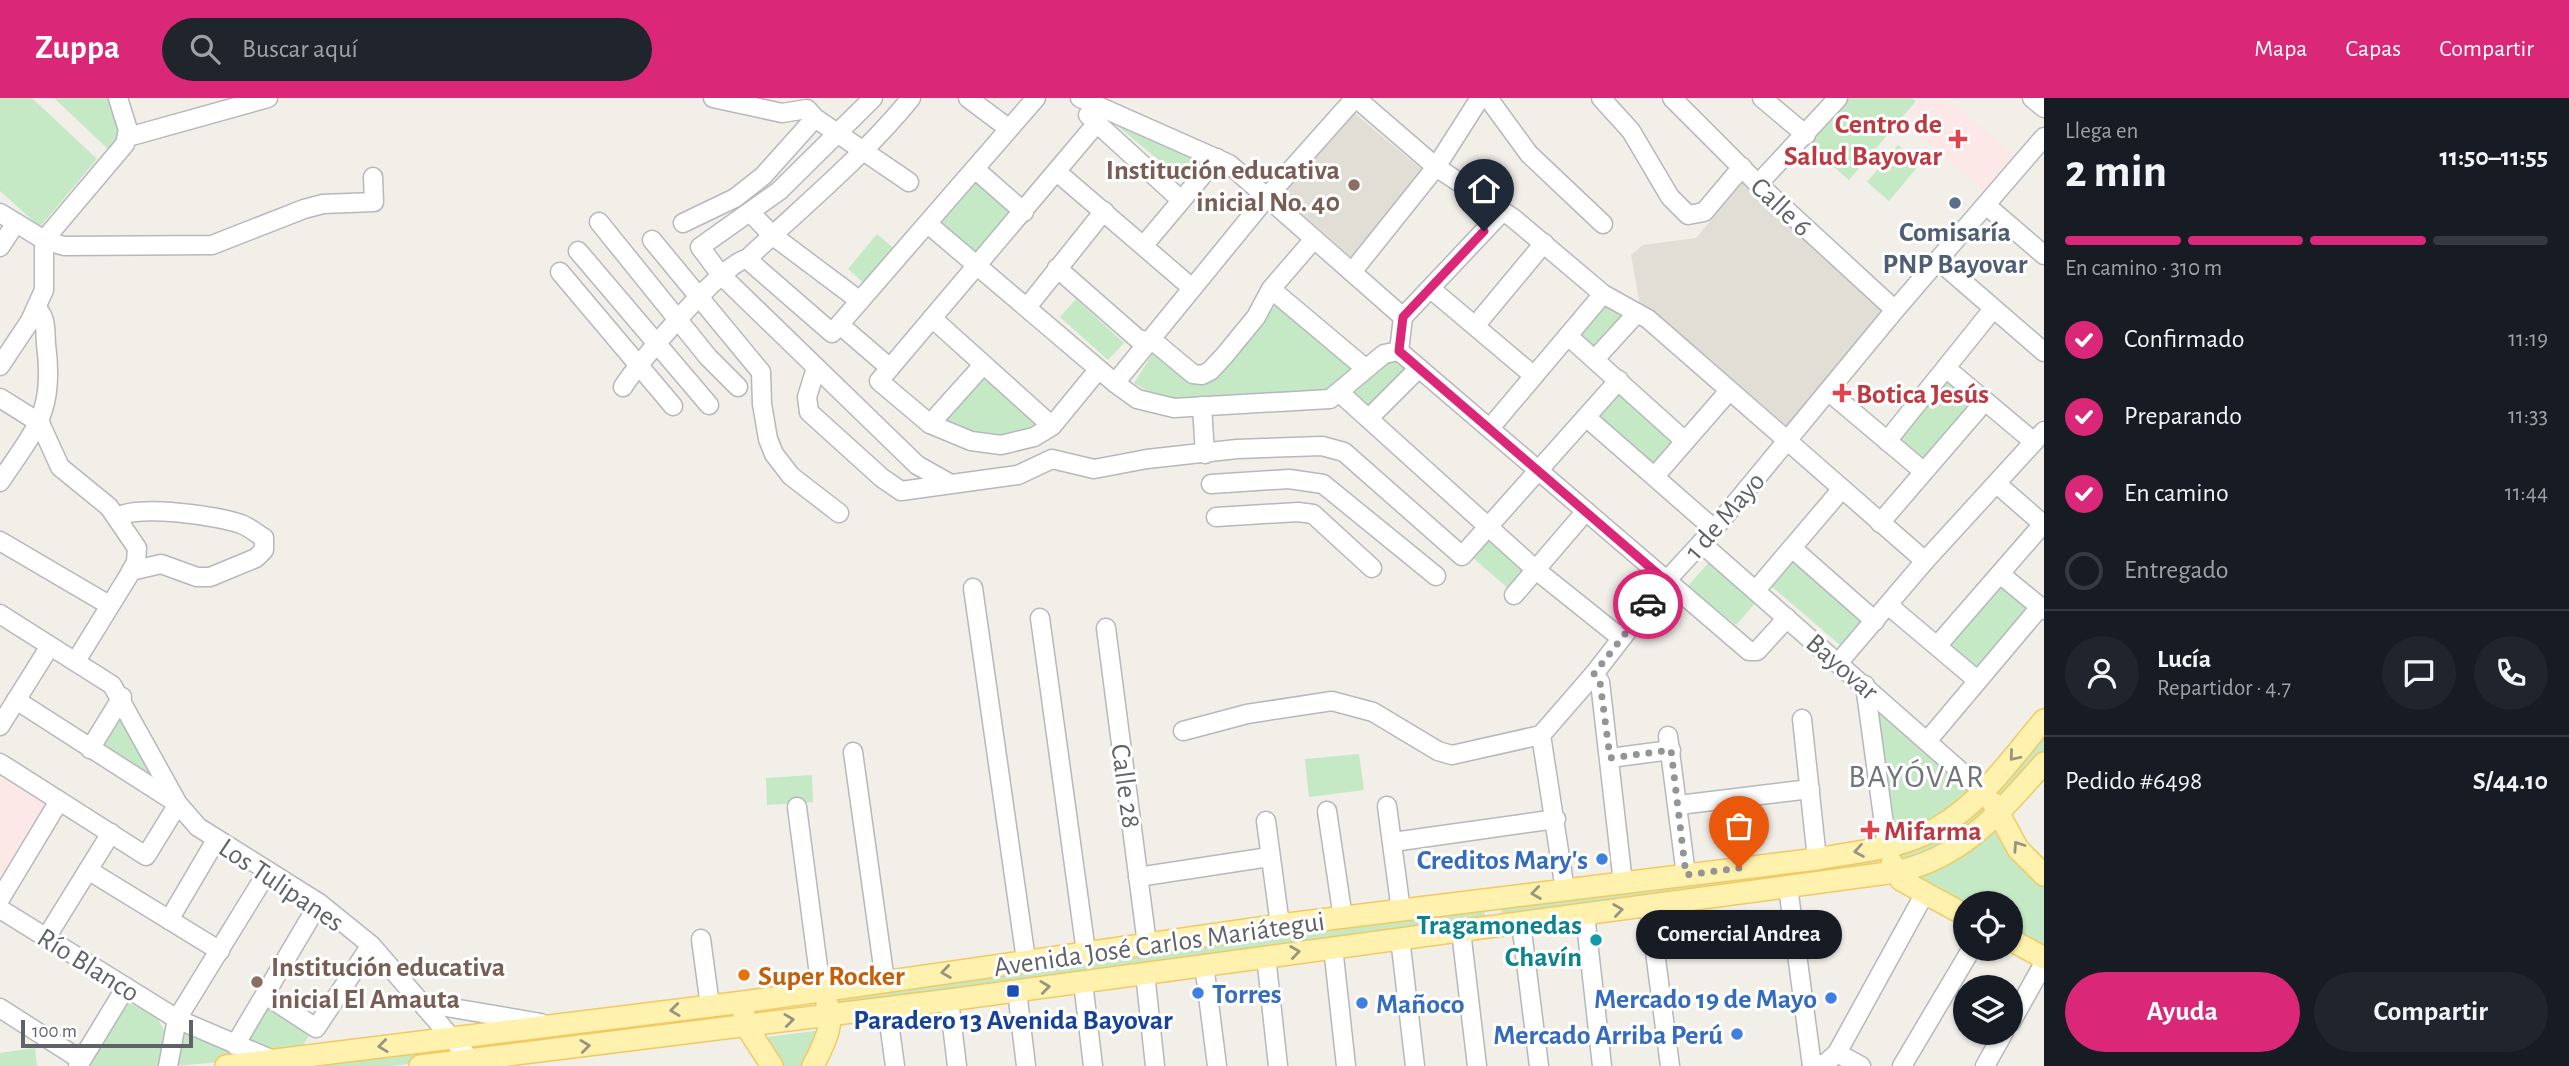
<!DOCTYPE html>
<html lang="es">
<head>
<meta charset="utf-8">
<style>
	:root { --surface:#171b24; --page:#20242c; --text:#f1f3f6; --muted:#9ea1a6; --line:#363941; --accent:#db2777 }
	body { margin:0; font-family:"Alegreya Sans",sans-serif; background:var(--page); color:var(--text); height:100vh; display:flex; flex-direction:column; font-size:26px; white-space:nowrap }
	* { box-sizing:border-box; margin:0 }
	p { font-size:23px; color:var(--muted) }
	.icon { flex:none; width:38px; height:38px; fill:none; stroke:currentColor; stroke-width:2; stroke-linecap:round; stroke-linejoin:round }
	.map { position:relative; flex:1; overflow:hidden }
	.details { display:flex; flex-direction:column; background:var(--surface); width:525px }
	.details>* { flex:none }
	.tools { position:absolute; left:1953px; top:793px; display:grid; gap:14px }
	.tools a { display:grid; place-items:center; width:70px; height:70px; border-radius:50%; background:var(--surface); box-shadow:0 2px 5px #0004; font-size:35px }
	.scale { position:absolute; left:21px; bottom:18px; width:172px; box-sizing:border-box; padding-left:7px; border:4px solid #5f6368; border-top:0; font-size:19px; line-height:24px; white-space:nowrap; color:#5f6368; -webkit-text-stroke:5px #fff; paint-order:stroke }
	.pin { position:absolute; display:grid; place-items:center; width:60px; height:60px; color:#fff; margin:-72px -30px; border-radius:50% 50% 50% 0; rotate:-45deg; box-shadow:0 0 7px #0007 }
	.pin .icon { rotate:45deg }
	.courier { position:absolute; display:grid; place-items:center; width:70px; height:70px; margin:-35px; border:5px solid #db2777; border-radius:50%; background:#fff; color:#222; box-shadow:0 2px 9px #0007 }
	.bubble { position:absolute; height:49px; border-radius:24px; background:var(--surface); box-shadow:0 2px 5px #0004; font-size:23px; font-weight:700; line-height:49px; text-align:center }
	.head em { font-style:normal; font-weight:700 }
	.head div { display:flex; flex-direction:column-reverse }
	.head { display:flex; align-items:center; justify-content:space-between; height:119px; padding:0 21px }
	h1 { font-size:46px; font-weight:700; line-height:52px }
	.bar { display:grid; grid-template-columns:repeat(4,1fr); gap:10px 7px; align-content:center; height:84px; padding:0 21px }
	.bar i { height:9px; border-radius:5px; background:var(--line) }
	.bar .selected { background:var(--accent) }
	.bar p { grid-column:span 4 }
	.line { display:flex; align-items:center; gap:18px; padding:0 21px; border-top:2px solid var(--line) }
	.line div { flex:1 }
	.round { display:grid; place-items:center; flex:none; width:74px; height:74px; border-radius:37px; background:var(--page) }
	ol { padding:0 21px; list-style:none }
	li { display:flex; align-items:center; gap:21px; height:77px }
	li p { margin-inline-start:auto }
	li .icon { padding:7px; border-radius:50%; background:var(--accent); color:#fff; stroke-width:4 }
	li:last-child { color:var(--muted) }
	li i { width:38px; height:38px; border:4px solid var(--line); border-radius:50% }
	.cta { display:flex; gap:14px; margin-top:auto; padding:14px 21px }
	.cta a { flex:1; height:80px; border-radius:42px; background:var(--accent); color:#fff; font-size:28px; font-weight:700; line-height:80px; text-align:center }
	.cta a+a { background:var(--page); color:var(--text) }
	header { display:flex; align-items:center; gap:42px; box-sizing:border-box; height:98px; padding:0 35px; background:var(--accent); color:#fff }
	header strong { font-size:33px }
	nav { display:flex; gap:38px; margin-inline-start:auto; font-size:24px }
	.search { width:490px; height:63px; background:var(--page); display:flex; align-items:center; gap:18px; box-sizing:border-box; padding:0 24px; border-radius:38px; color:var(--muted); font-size:26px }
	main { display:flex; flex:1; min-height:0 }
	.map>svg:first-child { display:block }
</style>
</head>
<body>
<header>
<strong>Zuppa</strong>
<div class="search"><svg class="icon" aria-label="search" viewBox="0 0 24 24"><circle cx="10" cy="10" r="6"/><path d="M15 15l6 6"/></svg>Buscar aquí</div>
<nav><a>Mapa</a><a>Capas</a><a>Compartir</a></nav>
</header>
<main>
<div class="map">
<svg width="2044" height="968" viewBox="0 0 2044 968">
	<rect width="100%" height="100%" fill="#f1efe8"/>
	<g fill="#e1ded6">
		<path d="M1352,13l75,63 -71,87 -75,-66z"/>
		<path d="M1745,81l143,131 -102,118 -146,-122 -9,-51 12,-10 53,-7z"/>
	</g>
	<g fill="#fce8e6">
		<path d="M1921,0h26l66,57 -29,36 -82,-69z"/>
		<path d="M0,674l51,31 -51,79z"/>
	</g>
	<g fill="#c5e8c5">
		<path d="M0,0h32l65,61 -57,68 -40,-36z"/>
		<path d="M54,0h56l10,40 -11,12z"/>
		<path d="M1848,0h64l4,3 -67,79 -41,-35z"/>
		<path d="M1097,11l124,51 -26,30z"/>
		<path d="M1898,47l22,19 -31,37 -22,-19z"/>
		<path d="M980,80l41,34 -38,45 -42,-34z"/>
		<path d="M877,136l20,17 -30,35 -19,-17z"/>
		<path d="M1076,201l48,44 -16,17 -48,-43z"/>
		<path d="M1606,203l23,15 -34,40 -18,-20z"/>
		<path d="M1278,204l79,66 -25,26 -151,9 -27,-8 -20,-12 23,-36 40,33 33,-19z"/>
		<path d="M1390,258l25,13 -41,41 -20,-17z"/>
		<path d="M982,270l65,56 -52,17 -57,-15z"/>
		<path d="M1947,278l32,26 -58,64 -28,-25z"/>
		<path d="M1618,286l62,56 -26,31 -62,-56z"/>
		<path d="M1489,441l36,30 -17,19 -35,-30z"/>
		<path d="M1795,458l70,60 -25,29 -70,-60z"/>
		<path d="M1710,463l47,40 -21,24 -48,-39z"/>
		<path d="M2001,480l34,27 -55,67 -35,-29z"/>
		<path d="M121,607l48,87 -75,-46z"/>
		<path d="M1873,610l101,81 -22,21 -60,29z"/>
		<path d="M2044,635v22l-40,48 -9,-11z"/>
		<path d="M1359,656l5,36 -55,7 -4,-38z"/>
		<path d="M812,677l1,27 -46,3 -1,-27z"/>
		<path d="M1987,702l9,11 -30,25 -68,30 -2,-13 42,-13z"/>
		<path d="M1995,731l22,36 27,20v69l-33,-19v-32h-46v6l-51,-30 3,-6z"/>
		<path d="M1878,757l3,13 -379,52 -1,-12z"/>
		<path d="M1484,812l2,11 -646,91 -5,-16z"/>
		<path d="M126,903l30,16 11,17 -5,32h-78z"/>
		<path d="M265,904l47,29 -13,21 -25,3 -35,-14z"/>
		<path d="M731,912l4,9 -260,37 -11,-11z"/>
		<path d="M822,932l-17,36h-28l-9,-29z"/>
		<path d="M187,934l54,23 2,5 -68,6 8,-30z"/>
		<path d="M452,947l4,13 -64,8h-92z"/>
		<path d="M35,950l2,18h-37v-13z"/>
	</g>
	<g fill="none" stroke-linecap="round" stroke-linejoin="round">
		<g stroke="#b5b8bc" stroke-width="21">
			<g id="minor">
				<path d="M713,0l69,15 25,-4 8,9 94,64"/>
				<path d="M873,0l-94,93 -79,56 21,28 196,190 32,18"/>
				<path d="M968,0l40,30"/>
				<path d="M1080,0l149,66 174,153"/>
				<path d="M1356,0l80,69 77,51 90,76 45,25 277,242"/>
				<path d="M1488,0l41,56 74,70"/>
				<path d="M1601,0l30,33 39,66 18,18 16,-3 38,-45"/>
				<path d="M1672,0l86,86 137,126"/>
				<path d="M1762,0l44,37"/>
				<path d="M2032,0l12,10"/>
				<path d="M1088,17l93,85"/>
				<path d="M128,39l140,-39"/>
				<path d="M975,71l49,43"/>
				<path d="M1057,74l135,116"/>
				<path d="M1758,86l80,-86"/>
				<path d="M1987,108l57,49"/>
				<path d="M0,115l44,27 20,6 148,-1 92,-36 19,-5 51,-2 -1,-25"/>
				<path d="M751,115l21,22 88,66"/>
				<path d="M599,124l109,135 30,30"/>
				<path d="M683,125l52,-25 28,-22 52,-58"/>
				<path d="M928,126l187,159 22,16 37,9 156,-9 54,-45 15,-3"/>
				<path d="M652,142l109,132 1,32 6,35 6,15 17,22 48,37"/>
				<path d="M1144,147l73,-87"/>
				<path d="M0,149l16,-24"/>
				<path d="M578,153l131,154"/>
				<path d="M747,161l85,74 204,-235"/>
				<path d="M1939,163l105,91"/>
				<path d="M1057,170l81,71 19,5 36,30 9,1 8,-4 14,-15 32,-39 15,-28 43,-50"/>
				<path d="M560,174l113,134"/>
				<path d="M1352,174l84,-105 44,-69"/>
				<path d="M1271,191l94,79"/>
				<path d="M1431,191l103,87"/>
				<path d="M1028,208l76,-95"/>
				<path d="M932,220l120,108"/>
				<path d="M840,227l50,43 -11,13 51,43 41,17 30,4 33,-8 18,-11 46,-56"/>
				<path d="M1475,228l69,-83"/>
				<path d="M1568,238l117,105"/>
				<path d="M1399,253l350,300h8l30,-33"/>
				<path d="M1399,253l4,-34 99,-105"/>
				<path d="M1595,261l42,-46"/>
				<path d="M0,268l30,-45 14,-31v-50l81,-96 3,-14 -10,-32"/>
				<path d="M816,270l-9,29 2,15 73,66 19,13 117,-16 34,-16 42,10 53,-10 90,-10 85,-3 22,6 118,104 157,-176"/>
				<path d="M890,270l207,-245"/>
				<path d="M1947,271l87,73"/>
				<path d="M1115,285l152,-186 88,-99"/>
				<path d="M623,289c14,-23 102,-127 124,-128 55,-52 116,-102 164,-161"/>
				<path d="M1828,293l95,80"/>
				<path d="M1340,295l196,177 85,68"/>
				<path d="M0,300l40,25 20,44 49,40 28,41 -1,14 -7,13 -53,86"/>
				<path d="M1202,308l3,48"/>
				<path d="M1586,319l128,112"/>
				<path d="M1369,320l50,-50"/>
				<path d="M930,326l53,-59"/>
				<path d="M1490,330l113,-134"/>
				<path d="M1887,343l106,-132"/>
				<path d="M1655,378l74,-85"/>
				<path d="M0,384c36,-54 55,-70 46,-138 -1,-13 1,-27 -10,-36"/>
				<path d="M1211,386l78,-5 34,5 113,92"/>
				<path d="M1997,386l47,41"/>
				<path d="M118,419c19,-13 100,-1 123,7 8,3 15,9 23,14v12l-8,8 -46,19h-13l-36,-13 -30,7"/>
				<path d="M1216,419l82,-5 15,2 59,54"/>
				<path d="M1880,425l105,-122"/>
				<path d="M0,443l109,64"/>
				<path d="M1701,445l282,248"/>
				<path d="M1792,450l83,73"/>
				<path d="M2000,476l44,36"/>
				<path d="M973,490l53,372"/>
				<path d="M1756,492l85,-100"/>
				<path d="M1514,497l72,-84"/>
				<path d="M1888,507l89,75"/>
				<path d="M0,516l112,71 66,119 20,23 121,76 52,42 105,121"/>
				<path d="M1040,520l46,334"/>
				<path d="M1106,530l41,316"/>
				<path d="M1937,548l106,-122"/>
				<path d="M1839,564l86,-101 119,-130"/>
				<path d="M1594,576l6,8 23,201"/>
				<path d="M1865,587l22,161"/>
				<path d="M1802,621l15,140"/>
				<path d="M0,628l50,-80"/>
				<path d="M1183,633l64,-17 85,-13 41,11 65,39 14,4 89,-20 53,-61 72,-93 48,-52 181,-219 149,-173"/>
				<path d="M1541,637l24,155"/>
				<path d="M1668,638l18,139"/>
				<path d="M1928,642l112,-133"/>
				<path d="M90,651l32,-52"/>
				<path d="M853,654l32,229"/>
				<path d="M1610,660l61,-8"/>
				<path d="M0,665l146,93 32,-52 -162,-104"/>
				<path d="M1679,707l131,-16"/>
				<path d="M1387,708l14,105"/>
				<path d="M797,709l24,183"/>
				<path d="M1327,713l16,107"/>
				<path d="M1266,723l14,104"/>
				<path d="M1393,744l163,-23"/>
				<path d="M88,772l132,81"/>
				<path d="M1138,779l131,-20"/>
				<path d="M1788,789l24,179"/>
				<path d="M0,801l59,-98"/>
				<path d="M1649,808l21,160"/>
				<path d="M0,811l177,110 96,41"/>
				<path d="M1585,816l17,152"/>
				<path d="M169,822l47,-80"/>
				<path d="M1521,825l18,143"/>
				<path d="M1461,833l16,135"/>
				<path d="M46,840l65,-105"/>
				<path d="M1400,840l15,128"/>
				<path d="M701,841l9,67"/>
				<path d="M1333,849l13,119"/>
				<path d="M1266,858l12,110"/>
				<path d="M1204,866l13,102"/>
				<path d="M1145,875l10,93"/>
				<path d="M1083,884l10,84"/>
				<path d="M1017,893l9,75"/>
				<path d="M267,898l49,32 55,-83"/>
				<path d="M949,902l8,66"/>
				<path d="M423,905l118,20"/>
				<path d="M0,910l81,52"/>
				<path d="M887,910l8,58"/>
				<path d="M2011,924l33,-59"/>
				<path d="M235,947l84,-142"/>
				<path d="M1837,955l24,13"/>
				<path d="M78,968l48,-79"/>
				<path d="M168,968l9,-47 91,-148"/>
				<path d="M1812,968l14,-3 11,-10 88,-160"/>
				<path d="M1902,968l70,-118"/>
				<path d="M1985,968l19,-34"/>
			</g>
		</g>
		<g stroke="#f2c960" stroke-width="24">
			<g id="major">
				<path d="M1993,705l25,46 26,26"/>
				<path d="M1892,765l9,17 64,35"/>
				<path d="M2011,842l33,18"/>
				<path d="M744,917l2,11 26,40"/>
				<path d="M226,968l517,-64 537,-77 537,-66c35,-7 73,-9 106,-24 52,-22 85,-73 121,-115"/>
				<path d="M420,968l529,-66 946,-128c67,-13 106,-61 149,-109"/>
				<path d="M813,968c9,-19 23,-41 14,-62"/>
			</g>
		</g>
		<use href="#minor" stroke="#fff" stroke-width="18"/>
		<use href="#major" stroke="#fff2af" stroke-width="21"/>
	</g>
	<defs><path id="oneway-chevron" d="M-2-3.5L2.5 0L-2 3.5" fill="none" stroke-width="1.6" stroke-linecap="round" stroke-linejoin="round" transform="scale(1.75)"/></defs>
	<g stroke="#979581">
		<use href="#oneway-chevron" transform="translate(2014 658) rotate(130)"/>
		<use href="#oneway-chevron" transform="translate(2018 748) rotate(-124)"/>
		<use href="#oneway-chevron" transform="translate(1859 753) rotate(170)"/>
		<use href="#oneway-chevron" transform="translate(1536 795) rotate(172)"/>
		<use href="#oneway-chevron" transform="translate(1618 812) rotate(-8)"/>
		<use href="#oneway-chevron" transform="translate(1295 854) rotate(-8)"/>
		<use href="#oneway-chevron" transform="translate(946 874) rotate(172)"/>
		<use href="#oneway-chevron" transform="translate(1045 889) rotate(-7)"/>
		<use href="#oneway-chevron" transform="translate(675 912) rotate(173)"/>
		<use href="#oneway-chevron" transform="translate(789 922) rotate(-7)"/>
		<use href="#oneway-chevron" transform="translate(383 948) rotate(173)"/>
		<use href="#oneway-chevron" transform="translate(585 948) rotate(-7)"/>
	</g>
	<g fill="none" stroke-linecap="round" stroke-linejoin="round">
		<path stroke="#929495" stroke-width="7" stroke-dasharray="0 12.6" d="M1648,506l-54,70 6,8 10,76 61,-8 15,125 53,-7"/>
		<path stroke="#db2777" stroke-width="9" d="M1484,133l-81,86 -4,34 267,230 -18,23"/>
	</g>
	<g fill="#e0444e" stroke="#fff" stroke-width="2.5">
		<path d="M1954.5 30.5h7v7h7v7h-7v7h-7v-7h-7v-7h7z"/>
		<path d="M1838.5 284.5h7v7h7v7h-7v7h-7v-7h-7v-7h7z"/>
		<path d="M1866.5 721.5h7v7h7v7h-7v7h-7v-7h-7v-7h7z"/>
	</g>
	<g fill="#8d6e63" stroke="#fff" stroke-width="2.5">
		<circle cx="1354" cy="87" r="7"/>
		<circle cx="257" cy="884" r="7"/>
	</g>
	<circle fill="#5c6f8a" stroke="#fff" stroke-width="2.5" cx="1955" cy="105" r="7"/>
	<g fill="#3f7fe0" stroke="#fff" stroke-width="2.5">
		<circle cx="1602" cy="761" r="7"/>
		<circle cx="1198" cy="895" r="7"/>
		<circle cx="1831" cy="900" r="7"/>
		<circle cx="1362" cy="905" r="7"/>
		<circle cx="1737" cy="936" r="7"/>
	</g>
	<circle fill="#0f9aa8" stroke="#fff" stroke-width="2.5" cx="1596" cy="842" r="7"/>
	<circle fill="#e8710a" stroke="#fff" stroke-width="2.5" cx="744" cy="877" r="7"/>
	<rect fill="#1a4fb4" stroke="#fff" stroke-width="2.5" x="1006" y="886" width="14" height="14" rx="3.5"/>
	<g text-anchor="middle" stroke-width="6" stroke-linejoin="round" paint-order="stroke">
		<g font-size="28" font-weight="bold" fill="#be3a42" stroke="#fff" text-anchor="start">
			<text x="1942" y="35" text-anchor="end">Centro de<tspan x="1942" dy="32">Salud Bayovar</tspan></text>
			<text x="1856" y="305">Botica Jesús</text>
			<text x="1884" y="742">Mifarma</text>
		</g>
		<g font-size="28" font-weight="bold" fill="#785e54" stroke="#fff" text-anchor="end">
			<text x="1340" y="81">Institución educativa<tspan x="1340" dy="32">inicial No. 40</tspan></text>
			<text x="271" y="878" text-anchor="start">Institución educativa<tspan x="271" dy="32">inicial El Amauta</tspan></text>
		</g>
		<g font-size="28" fill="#5f6368" stroke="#fff">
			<text transform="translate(1782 108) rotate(43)" y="10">Calle 6</text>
			<text transform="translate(1724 417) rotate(-49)" y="10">1 de Mayo</text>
			<text transform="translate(1843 568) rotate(41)" y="10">Bayovar</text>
			<text transform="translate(1127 688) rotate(82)" y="10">Calle 28</text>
			<text transform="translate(282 786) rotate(34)" y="10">Los Tulipanes</text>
			<text transform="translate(1159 845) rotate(-8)" y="10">Avenida José Carlos Mariátegui</text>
			<text transform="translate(89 866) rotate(32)" y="10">Río Blanco</text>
		</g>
		<g font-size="28" font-weight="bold" fill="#4e5e75" stroke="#fff">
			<text x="1955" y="143">Comisaría<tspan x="1955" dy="32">PNP Bayovar</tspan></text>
		</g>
		<g font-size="28" font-weight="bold" fill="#366cbe" stroke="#fff" text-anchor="end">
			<text x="1588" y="771">Creditos Mary's</text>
			<text x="1212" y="905" text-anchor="start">Torres</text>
			<text x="1817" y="910">Mercado 19 de Mayo</text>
			<text x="1376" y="915" text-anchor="start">Mañoco</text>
			<text x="1723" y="946">Mercado Arriba Perú</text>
		</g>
		<g font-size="28" font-weight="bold" fill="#0d838f" stroke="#fff" text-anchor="end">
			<text x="1582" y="836">Tragamonedas<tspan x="1582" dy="32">Chavín</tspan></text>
		</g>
		<g font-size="28" font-weight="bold" fill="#c56008" stroke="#fff" text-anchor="start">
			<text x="758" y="887">Super Rocker</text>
		</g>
		<g font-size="28" font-weight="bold" fill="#164399" stroke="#fff">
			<text x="1013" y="931">Paradero 13 Avenida Bayovar</text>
		</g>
		<g font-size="32" letter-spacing="2" fill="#70757a" stroke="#fff">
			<text x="1917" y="689">BAYÓVAR</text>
		</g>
	</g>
</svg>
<div class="tools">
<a><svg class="icon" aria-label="locate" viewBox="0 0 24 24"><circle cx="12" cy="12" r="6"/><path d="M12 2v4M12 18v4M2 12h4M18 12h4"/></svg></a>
<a><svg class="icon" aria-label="layers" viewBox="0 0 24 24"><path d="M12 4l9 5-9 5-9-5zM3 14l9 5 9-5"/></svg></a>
</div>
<div class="scale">100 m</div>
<div class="pin" style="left:1739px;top:770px;background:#ea580c"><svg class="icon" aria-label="bag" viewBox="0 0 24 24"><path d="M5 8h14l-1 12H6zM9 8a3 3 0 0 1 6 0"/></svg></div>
<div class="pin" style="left:1484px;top:133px;background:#1f2937"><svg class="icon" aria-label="home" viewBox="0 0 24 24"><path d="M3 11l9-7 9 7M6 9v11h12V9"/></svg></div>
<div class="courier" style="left:1648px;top:506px"><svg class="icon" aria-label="car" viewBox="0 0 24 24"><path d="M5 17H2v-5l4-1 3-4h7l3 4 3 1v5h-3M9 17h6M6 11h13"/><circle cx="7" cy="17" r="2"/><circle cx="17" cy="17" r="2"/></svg></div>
<div class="bubble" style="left:1636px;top:812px;width:206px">Comercial Andrea</div>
</div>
<section class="details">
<div class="head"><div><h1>2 min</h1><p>Llega en</p></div><em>11:50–11:55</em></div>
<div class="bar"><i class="selected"></i><i class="selected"></i><i class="selected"></i><i></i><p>En camino · 310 m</p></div>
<ol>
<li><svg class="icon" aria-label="check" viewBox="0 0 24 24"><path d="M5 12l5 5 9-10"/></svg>Confirmado<p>11:19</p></li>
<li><svg class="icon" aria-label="check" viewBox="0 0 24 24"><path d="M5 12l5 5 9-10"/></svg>Preparando<p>11:33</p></li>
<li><svg class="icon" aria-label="check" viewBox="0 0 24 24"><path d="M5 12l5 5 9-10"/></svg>En camino<p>11:44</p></li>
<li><i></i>Entregado</li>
</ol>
<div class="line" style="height:126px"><a class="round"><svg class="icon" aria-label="person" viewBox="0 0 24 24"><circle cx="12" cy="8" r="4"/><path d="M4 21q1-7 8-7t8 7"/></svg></a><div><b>Lucía</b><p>Repartidor · 4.7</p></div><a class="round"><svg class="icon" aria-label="chat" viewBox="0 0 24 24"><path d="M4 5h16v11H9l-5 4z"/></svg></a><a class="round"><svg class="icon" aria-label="phone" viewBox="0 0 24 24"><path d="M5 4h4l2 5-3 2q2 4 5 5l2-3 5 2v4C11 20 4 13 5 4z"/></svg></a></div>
<div class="line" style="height:91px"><div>Pedido #6498</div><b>S/44.10</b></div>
<div class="cta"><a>Ayuda</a><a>Compartir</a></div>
</section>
</main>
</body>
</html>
